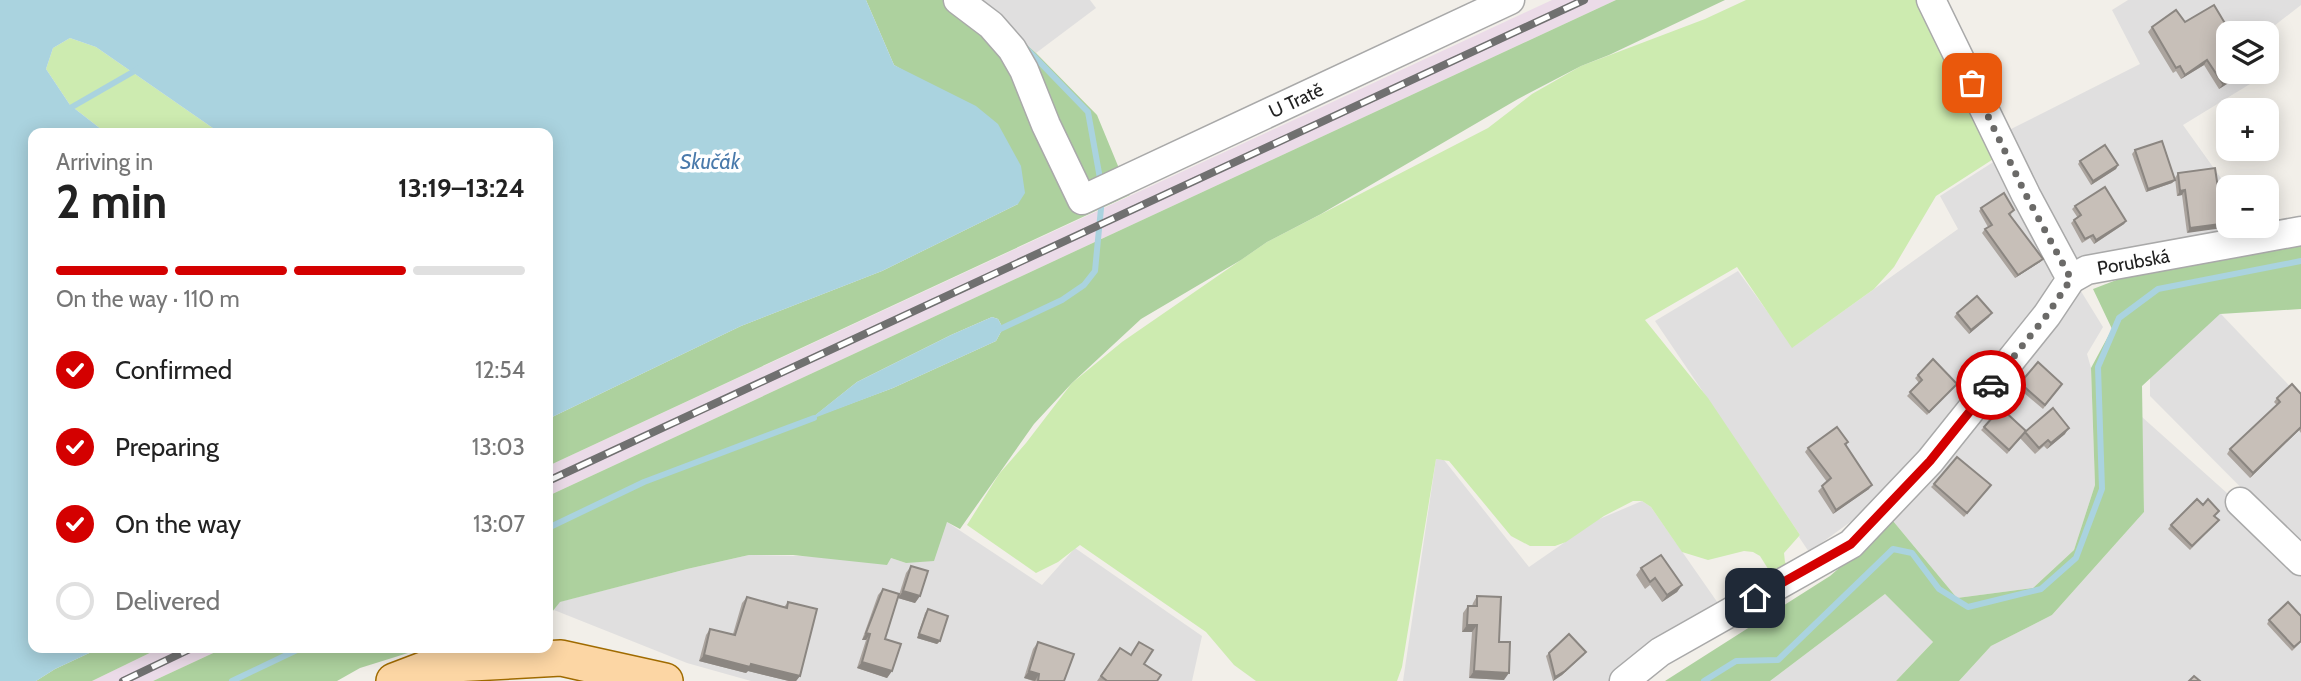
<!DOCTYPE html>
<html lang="en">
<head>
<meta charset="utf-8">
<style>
	:root { --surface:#fff; --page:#f2f2f2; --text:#222; --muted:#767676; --line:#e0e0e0; --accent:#d40000 }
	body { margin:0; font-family:Cabin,sans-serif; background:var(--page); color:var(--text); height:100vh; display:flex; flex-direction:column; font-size:26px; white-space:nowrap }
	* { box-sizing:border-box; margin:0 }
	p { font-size:23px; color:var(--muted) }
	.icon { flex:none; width:38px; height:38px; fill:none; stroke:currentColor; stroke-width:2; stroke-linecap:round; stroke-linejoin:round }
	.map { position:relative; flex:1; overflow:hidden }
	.details { position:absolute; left:28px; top:128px; width:525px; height:525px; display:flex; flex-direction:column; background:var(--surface); border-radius:14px; box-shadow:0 4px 18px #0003 }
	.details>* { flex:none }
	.fabs { position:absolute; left:2216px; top:21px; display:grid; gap:14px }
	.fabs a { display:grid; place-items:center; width:63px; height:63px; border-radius:14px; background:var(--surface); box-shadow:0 4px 18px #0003; font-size:35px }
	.pin { position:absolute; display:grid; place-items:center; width:60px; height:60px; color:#fff; margin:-30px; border-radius:14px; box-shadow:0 4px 10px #0006 }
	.courier { position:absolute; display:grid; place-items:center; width:70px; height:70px; margin:-35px; border:5px solid #d40000; border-radius:50%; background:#fff; color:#222; box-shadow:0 2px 9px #0007 }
	.overview em { font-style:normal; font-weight:700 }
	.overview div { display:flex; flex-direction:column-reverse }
	.overview { display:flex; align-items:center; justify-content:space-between; height:119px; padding:0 28px }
	h1 { font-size:46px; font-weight:700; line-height:52px }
	.bar { display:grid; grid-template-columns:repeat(4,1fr); gap:10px 7px; align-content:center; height:84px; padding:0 28px }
	.bar i { height:9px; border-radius:5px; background:var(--line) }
	.bar .current { background:var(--accent) }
	.bar p { grid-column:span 4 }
	ol { padding:0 28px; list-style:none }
	li { display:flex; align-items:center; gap:21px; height:77px }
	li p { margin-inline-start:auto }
	li .icon { padding:7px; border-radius:50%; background:var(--accent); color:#fff; stroke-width:4 }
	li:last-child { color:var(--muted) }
	li i { width:38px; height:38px; border:4px solid var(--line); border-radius:50% }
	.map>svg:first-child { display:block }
</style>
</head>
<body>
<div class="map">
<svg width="2301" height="681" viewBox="0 0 2301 681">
	<rect width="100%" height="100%" fill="#f2efe9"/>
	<g fill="#e0dfdf">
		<path d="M975,0h115l6,8 -60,45z"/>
		<path d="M2128,0h173v5l-36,28h-37v39l38,-1 2,2 -85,52 45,63v38h26l5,6 -183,27 -34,-56 -33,-73 131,-66 -28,-54z"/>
		<path d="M1998,159l57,105 -7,33 -162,199 -77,56 -10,-15 1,-2 -145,-214 83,-50 55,76 165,-118 -18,-33z"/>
		<path d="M2079,288l24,39 -16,27 4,14 4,117 -21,65 -41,38 -76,10 -64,-77 58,-69z"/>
		<path d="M2220,313l81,85v150l-151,-152v-19z"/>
		<path d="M2142,417l104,93 55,61v110h-342l32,-35 61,-31 92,-103z"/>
		<path d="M1436,459l8,1 85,107 68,-47 45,-19 9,6 69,99 -106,75h-211z"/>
		<path d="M947,522l95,63 33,-37 127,88 -10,45h-441l-64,-18 -133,-53 5,-8 128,-33 62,-14 142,3 15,5z"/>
		<path d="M1885,594l48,48 -37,39h-126z"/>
	</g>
	<g fill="#ebdbe8">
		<path d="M1552,0h64l-1068,496v-30z"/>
		<path d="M160,648h64l-71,33h-61z"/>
	</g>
	<g fill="#cdebb0">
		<path d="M1746,0h175l77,156 -62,40 -42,71 -20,22 -82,59 -55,-81 -92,53 63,78 92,137 -16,18 1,9 5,8 -15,10 -15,-24 -7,-4 -9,-1 -36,9 -26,-8 -31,-45 -9,-6h-9l-29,15 -38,26 -11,4h-25l-19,-10 -62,-75 -13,-2 -34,208 -5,14h-141l-22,-16 -28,-33 -126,-87 -22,17 -22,11 -69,-48 32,-51 27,-31 46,-60 50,-41 145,-100 221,-114 44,-34 49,-28 124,-47z"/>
		<path d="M70,38l26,9 124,86h-114l-36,-28 -24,-36 7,-21z"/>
	</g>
	<g fill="#add19e" fill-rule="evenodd">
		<path d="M866,0h109l61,53 61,62 33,80 -582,271v-47l193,-93 141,-55 136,-67 -102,-126 -22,-13z"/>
		<path d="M1616,0h109l-116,55 -28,11 -63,33 -197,115 -54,28 -26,18 -100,59 -69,64 -38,41 -74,105 -13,-7 -13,39 -28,2 -15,-5 -4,7 -94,-10h-44l-62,14 -127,33 -12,15v-121zM992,317l6,2 5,9 -7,13 -103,47 -81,30 45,-36 94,-47z"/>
		<path d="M2301,239v70l-81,5 -78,72 2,126 -92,103 -61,31 -32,35h-63l37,-39 -48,-48 -115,87h-105l165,-105 63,-55 64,77 76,-10 41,-38 21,-65 -4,-117 21,-39 -19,-40 26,-10z"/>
		<path d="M100,648h60l-68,33h-56l19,-12z"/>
		<path d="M224,648h200l-64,20 -23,13h-184z"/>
	</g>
	<g fill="#aad3df">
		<path d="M0,0h866l28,65 82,41 22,18 23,42 4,27 -7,11 -136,67 -141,55 -193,93v-286h-328l-124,-86 -26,-9 -17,10 -7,21 24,36 36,28h-73v515h67l-45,21 -19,12h-36z"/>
		<path d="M992,317l6,2 5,9 -7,13 -103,47 -84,32 48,-38 94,-47z"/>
	</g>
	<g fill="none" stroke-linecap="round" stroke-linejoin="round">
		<g stroke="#aad3df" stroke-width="6">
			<path d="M1025,47l63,65 13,72"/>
			<path d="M65,111l73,-42"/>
			<path d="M998,330l64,-30 22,-15 11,-14 7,-73"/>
			<path d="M548,528l96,-46 170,-64"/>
			<path d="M232,681l69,-33"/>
			<path d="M1704,681l32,-20 42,-1 115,-111 19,4 27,36 29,18 73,-18 35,-31 26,-69 -4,-122 21,-49 39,-29 143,-28"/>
		</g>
		<g stroke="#a9a9a9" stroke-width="31">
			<g id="minor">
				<path id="s1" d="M958,0l33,25 21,24 12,21 22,55 36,75 428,-200"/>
				<path d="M1931,0l95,195 45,84"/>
				<path d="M2240,502l61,59"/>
				<path id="s2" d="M1624,681l36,-29 191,-108 79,-83 117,-146 24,-36 16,-9 214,-39"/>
			</g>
		</g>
		<g stroke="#a06b00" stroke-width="38">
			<path id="major" d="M394,681l42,-16 125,-7 104,23"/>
		</g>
		<use href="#minor" stroke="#fff" stroke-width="28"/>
		<use href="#major" stroke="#fcd6a4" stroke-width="35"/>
		<g stroke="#707070" stroke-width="8">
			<g id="rail">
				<path d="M548,481l1036,-481"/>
				<path d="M123,681l69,-33"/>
			</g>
		</g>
		<use href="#rail" stroke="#fff" stroke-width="5" stroke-dasharray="16" stroke-linecap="butt"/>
	</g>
	<g fill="#aba49e">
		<path d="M2185,22l44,8 -3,4 19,39 -26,16 -15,-24 -23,14 -5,-8 -3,2 -25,-41 4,-5z"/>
		<path d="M2135,150l40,30 -3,3 -26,9 -14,-38z"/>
		<path d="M2080,161l38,4 -2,4 -25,16 -13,-21z"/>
		<path d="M2178,173l41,22 -32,38 -5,-38 -5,1 -2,-18z"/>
		<path d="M2075,206l51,15 -2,3 -30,20 -4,-6 -8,5 -11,-20 3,-3 4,-2 -6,-9z"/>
		<path d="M1981,208l31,6 -2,1 30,47 -25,16 -33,-45 3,-4 3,-2 -9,-16z"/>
		<path d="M1957,313l32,4 -20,17 -15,-17z"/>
		<path d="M2038,362l24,22 -19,25 -26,-22z"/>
		<path d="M1918,375l36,12 -27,28 -20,-19 12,-13 -4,-5z"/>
		<path d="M2301,394v39l-2,-3 -49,48 -23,-24 3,-5 47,-44 -3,-3 3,-4z"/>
		<path d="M1984,427l42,4 39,3 -18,15 -3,-3 -9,8 -15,-16 -13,16 -26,-24z"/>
		<path d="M1848,442l-2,4 23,43 -36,25 -15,-23 9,-9 -22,-30 3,-4z"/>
		<path d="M1934,484l54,5 -24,28 -33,-30z"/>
		<path d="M2215,516l4,4 -3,3 -26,27 -22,-21 3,-4z"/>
		<path d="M911,566l9,30 -5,7 -17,-5 8,-25z"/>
		<path d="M1641,568l41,17 -5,7 -15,10 -12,-17 -5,4 -9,-14z"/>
		<path d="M883,589l2,50 7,32 -5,7 -30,-10 9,-28h-4l16,-45z"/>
		<path d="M1477,596l22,46 5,38 -35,-2 3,-46h-10l1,-19 5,-7h4l1,-3z"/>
		<path d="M747,597l37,10 4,-5 12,74 -4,5h-7l-41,-10 -2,2 -47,-12 7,-26 4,-6 23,5 9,-31z"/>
		<path d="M928,609l12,32 -3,3 -20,-6 8,-25z"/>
		<path d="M2301,616v26l-9,9 -25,-27 2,-4z"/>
		<path d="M1038,642l26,39h-31l-9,-3 9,-29z"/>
		<path d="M1139,642l5,22 13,17h-60l23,-33 11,7z"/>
		<path d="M1549,653l35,2 -22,20 -9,6 -7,-25z"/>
	</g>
	<g fill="#8b8681">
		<path d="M2207,60l-3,5 -23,14 4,-4z"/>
		<path d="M2242,72h3l-26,17 4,-5z"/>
		<path d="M2118,165l-2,4 -25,16 2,-4z"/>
		<path d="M2175,180l-3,3 -26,9 2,-3z"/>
		<path d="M2185,190l-3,5 -5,1 3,-5z"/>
		<path d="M2126,221l-2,3 -30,20 2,-4z"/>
		<path d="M2228,223v3h9l-50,7 3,-5z"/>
		<path d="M2043,259l-3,3 -25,16 3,-3z"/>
		<path d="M1992,313l-3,4 -20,17 2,-4z"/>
		<path d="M2301,427l-2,3 -49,48 3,-5z"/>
		<path d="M2069,428l-4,6 -18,15 4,-6z"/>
		<path d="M1872,485l-3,4 -36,25 3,-4z"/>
		<path d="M1682,585l-5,7 -15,10 5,-7z"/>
		<path d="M903,591l17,5 -5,7 -17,-5z"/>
		<path d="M1467,625h10l-5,7h-10z"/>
		<path d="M866,633l4,1 -4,6h-4z"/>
		<path d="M919,634l21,7 -3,3 -20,-6z"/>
		<path d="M1586,652l-24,23 -9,6 2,-4z"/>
		<path d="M704,655l47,9 49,12 -4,5h-7l-41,-10 -2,2 -47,-12z"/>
		<path d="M862,662l30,9 -5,7 -30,-10z"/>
		<path d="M1029,671l10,3 -4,7 -11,-3z"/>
		<path d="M1474,671l35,2 -5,7 -35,-2z"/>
	</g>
	<g fill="#c7bfb8" stroke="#8b8681" stroke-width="2">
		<path d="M2214,5l15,25 -4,2 3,4v36h14l-19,12 -16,-24 -22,15 -5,-9 -4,2 -24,-41 24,-17 9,12z"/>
		<path d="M2162,141l13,39 -27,9 -13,-39z"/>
		<path d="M2105,145l13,20 -25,16 -13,-20z"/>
		<path d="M2215,168l4,27 9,-2v30l-38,5 -5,-38 -5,1 -2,-18z"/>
		<path d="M2105,187l21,34 -30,19 -3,-5 -8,4 -11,-19 7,-5 -6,-9z"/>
		<path d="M2004,193l10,17 -5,4 34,45 -25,16 -33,-46 7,-4 -11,-17z"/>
		<path d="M1977,296l15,17 -21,17 -14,-17z"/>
		<path d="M1933,359l24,25 -28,28 -19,-20 12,-12 -4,-5z"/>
		<path d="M2038,362l24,22 -17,21 -25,-22z"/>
		<path d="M2292,384l9,10v33l-48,46 -23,-24 50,-47 -3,-4z"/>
		<path d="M2001,408l25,23 -17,19 -25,-23z"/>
		<path d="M2053,408l16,20 -18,15 -3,-3 -9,8 -14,-16z"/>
		<path d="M1837,427l11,15 -3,2 27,41 -36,25 -14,-24 9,-8 -23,-30z"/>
		<path d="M1957,457l34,28 -24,28 -33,-29z"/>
		<path d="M2197,499l6,6 5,-6 11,12 -5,5 5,4 -27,26 -21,-21z"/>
		<path d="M1661,555l21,30 -15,10 -12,-17 -5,4 -9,-14z"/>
		<path d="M911,566l17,5 -8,25 -17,-5z"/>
		<path d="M883,589l16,5 -14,45 16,5 -9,27 -30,-9 8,-28 -4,-1z"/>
		<path d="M1477,596l24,1 -2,45h11l-1,31 -35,-2 3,-46h-10l1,-19h9z"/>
		<path d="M747,597l40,11 1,-6 29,7 -17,67 -49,-12 -1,3 -46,-12 6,-26 25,6z"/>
		<path d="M2288,602l13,14v25l-7,6 -25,-27z"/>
		<path d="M928,609l20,7 -8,25 -21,-7z"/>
		<path d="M1569,634l17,18 -21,19 -10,6 -6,-24z"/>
		<path d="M1038,642l36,12 -10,27h-26l1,-7 -10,-3z"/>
		<path d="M1139,642l14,8 -9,14 17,11 -4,6h-50l-6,-5 19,-28 11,7z"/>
		<path d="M2194,676l6,5h-11z"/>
	</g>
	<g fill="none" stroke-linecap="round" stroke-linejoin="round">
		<path stroke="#6b6a68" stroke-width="7" stroke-dasharray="0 12.6" d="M1972,83l54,112 45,84 -24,36 -56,70"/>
		<path stroke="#d40000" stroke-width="9" d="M1755,598l96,-54 79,-83 61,-76"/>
	</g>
	<g text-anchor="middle" stroke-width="7" stroke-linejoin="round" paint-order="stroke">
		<g font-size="19" fill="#222" stroke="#fff">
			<text dy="7" stroke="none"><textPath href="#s1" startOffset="476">U Tratě</textPath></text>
			<text dy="7" stroke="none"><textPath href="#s2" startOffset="676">Porubská</textPath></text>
		</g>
		<g font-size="21" font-style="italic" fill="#4a7aab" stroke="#fff">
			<text x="710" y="169">Skučák</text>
		</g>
	</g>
</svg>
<div class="fabs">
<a><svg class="icon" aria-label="layers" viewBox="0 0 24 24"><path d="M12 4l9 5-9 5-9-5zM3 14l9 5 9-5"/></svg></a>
<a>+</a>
<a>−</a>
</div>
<div class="pin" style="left:1972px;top:83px;background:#ea580c"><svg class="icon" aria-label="bag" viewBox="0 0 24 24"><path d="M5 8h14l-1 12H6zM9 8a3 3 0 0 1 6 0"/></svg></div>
<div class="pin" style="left:1755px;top:598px;background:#1f2937"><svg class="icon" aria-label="home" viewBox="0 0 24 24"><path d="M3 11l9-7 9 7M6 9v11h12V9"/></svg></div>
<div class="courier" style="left:1991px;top:385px"><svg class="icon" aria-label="car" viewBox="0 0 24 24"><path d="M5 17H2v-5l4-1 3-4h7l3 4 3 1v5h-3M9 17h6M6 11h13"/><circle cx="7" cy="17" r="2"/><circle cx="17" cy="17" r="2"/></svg></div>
<section class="details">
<div class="overview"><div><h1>2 min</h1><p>Arriving in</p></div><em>13:19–13:24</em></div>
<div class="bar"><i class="current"></i><i class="current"></i><i class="current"></i><i></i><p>On the way · 110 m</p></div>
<ol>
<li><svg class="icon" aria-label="check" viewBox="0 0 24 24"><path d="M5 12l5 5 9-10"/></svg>Confirmed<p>12:54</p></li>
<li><svg class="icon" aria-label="check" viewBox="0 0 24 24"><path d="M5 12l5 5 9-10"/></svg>Preparing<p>13:03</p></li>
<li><svg class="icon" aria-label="check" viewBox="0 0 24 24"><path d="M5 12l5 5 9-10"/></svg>On the way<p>13:07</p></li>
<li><i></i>Delivered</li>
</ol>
</section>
</div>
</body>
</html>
